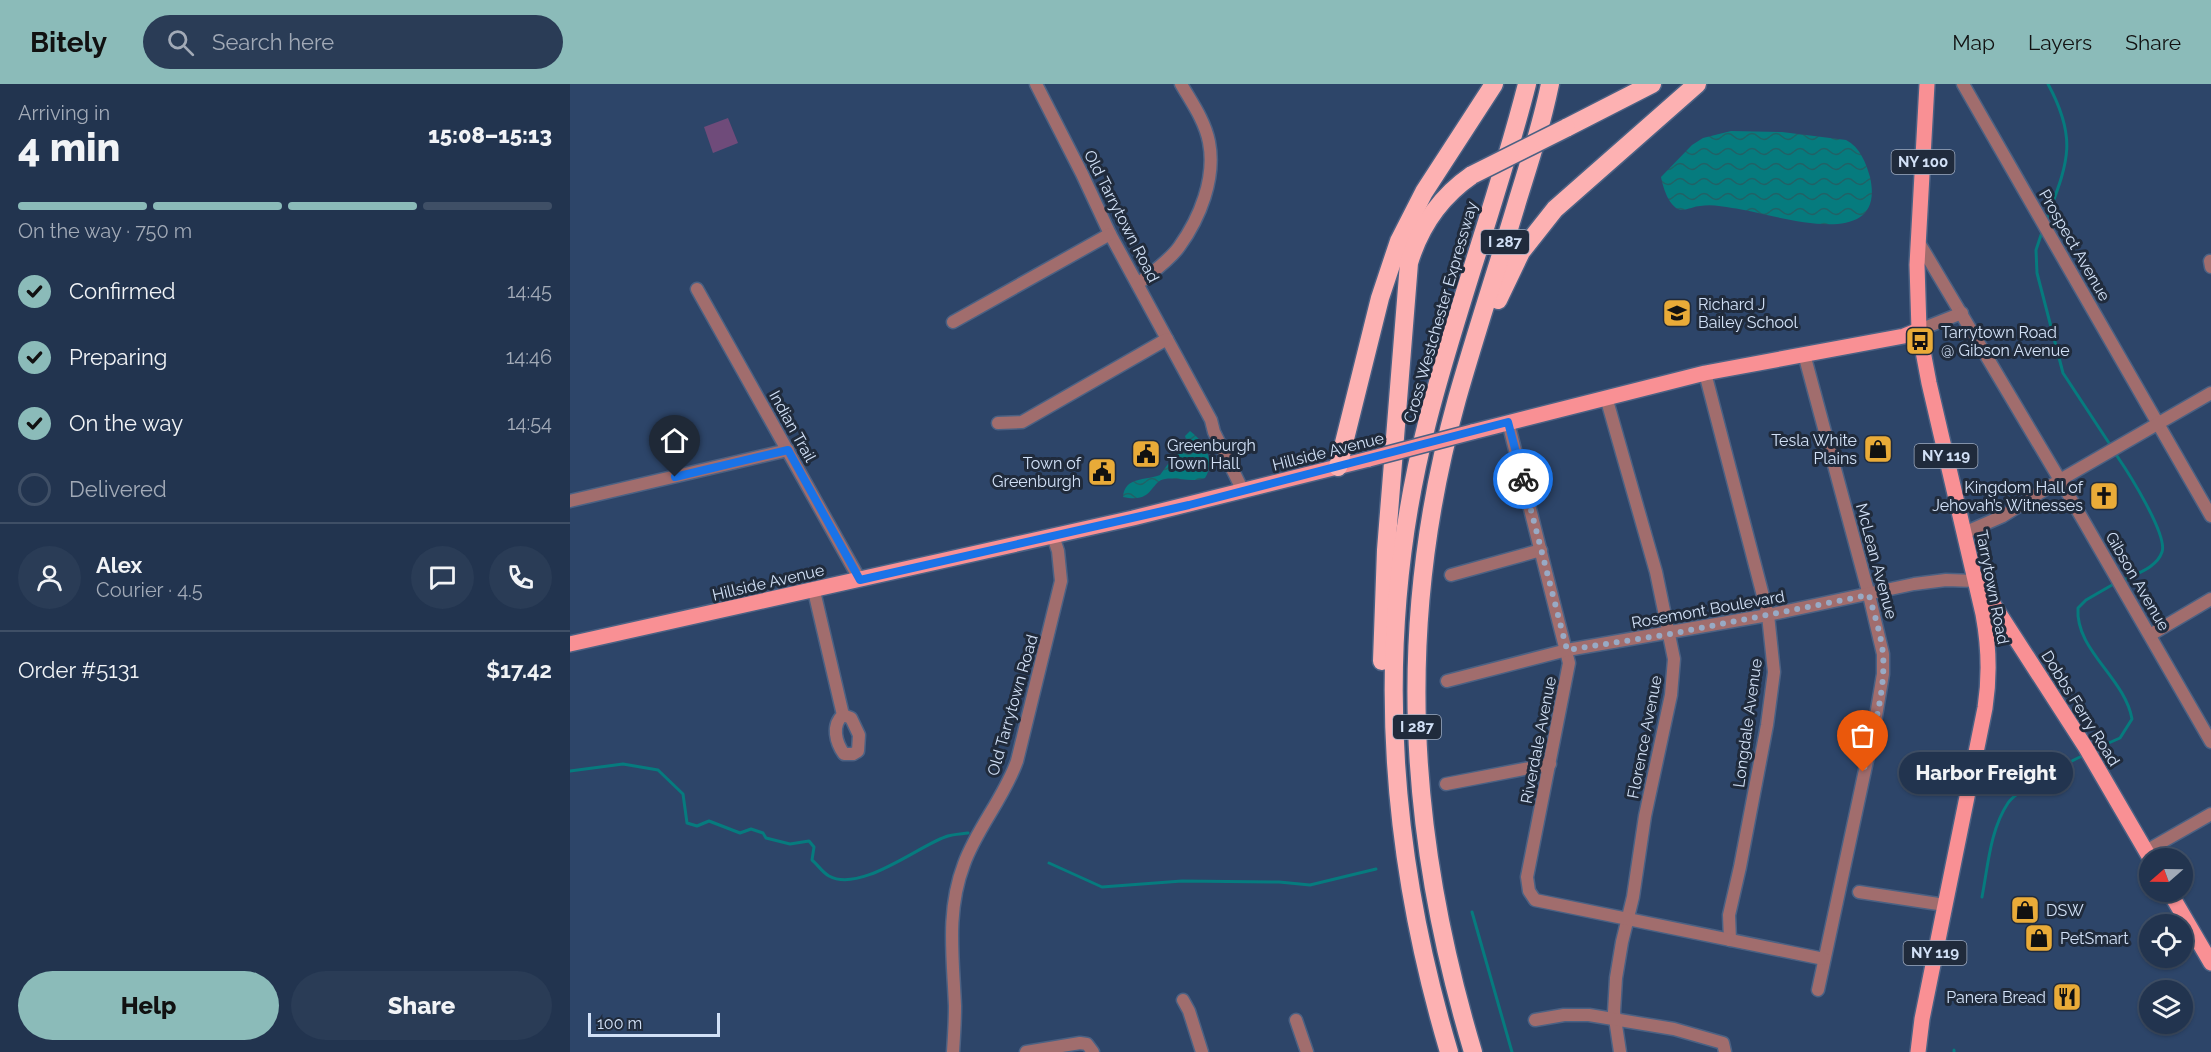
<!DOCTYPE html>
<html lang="en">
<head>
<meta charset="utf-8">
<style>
	:root { --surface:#22344f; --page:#2a3c56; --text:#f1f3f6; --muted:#a2aab7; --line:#3f4f66; --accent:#8bbbb9 }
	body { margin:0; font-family:Raleway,sans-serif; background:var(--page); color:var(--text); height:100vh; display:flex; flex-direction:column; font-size:22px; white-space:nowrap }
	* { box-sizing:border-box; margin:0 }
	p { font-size:20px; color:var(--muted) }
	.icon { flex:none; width:33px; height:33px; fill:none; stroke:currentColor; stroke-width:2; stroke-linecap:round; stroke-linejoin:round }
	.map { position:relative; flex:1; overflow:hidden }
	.drawer { display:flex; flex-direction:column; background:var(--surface); width:570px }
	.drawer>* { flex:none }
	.needle { width:39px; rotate:250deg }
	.fabs { position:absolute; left:1569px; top:764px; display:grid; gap:12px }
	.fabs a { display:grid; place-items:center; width:54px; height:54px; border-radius:50%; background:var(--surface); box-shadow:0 2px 4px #0004,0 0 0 2px var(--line); font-size:30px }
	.scale { position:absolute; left:18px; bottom:15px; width:132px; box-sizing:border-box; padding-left:6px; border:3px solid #d2e1f7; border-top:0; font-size:16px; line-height:21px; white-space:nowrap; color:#d2e1f7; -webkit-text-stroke:4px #202b3c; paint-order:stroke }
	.pin { position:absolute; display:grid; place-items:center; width:51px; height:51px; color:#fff; margin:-62px -26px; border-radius:50% 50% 50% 0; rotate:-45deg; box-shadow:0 0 6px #0007 }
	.pin .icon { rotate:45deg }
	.courier { position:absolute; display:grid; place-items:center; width:60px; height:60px; margin:-30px; border:4px solid #1a73e8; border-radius:50%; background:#fff; color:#222; box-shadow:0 2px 8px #0007 }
	.bubble { position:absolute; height:42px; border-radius:21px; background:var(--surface); box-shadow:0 2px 4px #0004,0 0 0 2px var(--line); font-size:20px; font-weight:800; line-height:42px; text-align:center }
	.overview em { font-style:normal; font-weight:800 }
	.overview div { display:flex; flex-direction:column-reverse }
	.overview { display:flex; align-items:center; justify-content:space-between; height:102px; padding:0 18px }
	h1 { font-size:39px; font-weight:800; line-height:45px }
	.bar { display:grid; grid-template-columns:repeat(4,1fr); gap:9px 6px; align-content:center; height:72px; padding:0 18px }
	.bar i { height:8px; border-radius:4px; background:var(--line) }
	.bar .active { background:var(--accent) }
	.bar p { grid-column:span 4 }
	.line { display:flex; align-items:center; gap:15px; padding:0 18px; border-top:2px solid var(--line) }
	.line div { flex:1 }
	.round { display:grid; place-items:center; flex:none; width:63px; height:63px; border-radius:32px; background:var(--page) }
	ol { padding:0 18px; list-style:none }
	li { display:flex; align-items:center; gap:18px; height:66px }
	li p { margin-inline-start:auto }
	li .icon { padding:6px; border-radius:50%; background:var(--accent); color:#111; stroke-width:4 }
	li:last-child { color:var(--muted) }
	li i { width:33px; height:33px; border:3px solid var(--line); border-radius:50% }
	.cta { display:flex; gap:12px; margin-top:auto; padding:12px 18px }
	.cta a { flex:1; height:69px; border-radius:36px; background:var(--accent); color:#111; font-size:24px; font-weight:800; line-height:69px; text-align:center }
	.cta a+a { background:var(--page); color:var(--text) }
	header { display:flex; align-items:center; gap:36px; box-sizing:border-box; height:84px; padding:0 30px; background:var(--accent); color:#111 }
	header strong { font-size:28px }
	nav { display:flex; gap:33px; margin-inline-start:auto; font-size:21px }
	.search { width:420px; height:54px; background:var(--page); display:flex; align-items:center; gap:15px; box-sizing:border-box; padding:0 21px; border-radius:33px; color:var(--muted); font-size:22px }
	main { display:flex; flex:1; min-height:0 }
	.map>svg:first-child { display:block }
</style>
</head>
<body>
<header>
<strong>Bitely</strong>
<div class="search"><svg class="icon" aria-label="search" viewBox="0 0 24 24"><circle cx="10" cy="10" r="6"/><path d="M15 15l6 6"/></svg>Search here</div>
<nav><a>Map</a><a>Layers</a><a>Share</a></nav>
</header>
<main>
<section class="drawer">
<div class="overview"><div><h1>4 min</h1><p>Arriving in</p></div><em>15:08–15:13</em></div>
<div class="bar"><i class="active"></i><i class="active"></i><i class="active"></i><i></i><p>On the way · 750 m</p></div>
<ol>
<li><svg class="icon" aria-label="check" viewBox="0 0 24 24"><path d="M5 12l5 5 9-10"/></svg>Confirmed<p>14:45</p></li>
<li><svg class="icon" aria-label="check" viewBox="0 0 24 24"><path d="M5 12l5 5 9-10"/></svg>Preparing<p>14:46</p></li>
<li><svg class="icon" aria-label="check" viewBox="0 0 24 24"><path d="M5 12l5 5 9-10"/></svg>On the way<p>14:54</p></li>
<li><i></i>Delivered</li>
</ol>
<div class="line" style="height:108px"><a class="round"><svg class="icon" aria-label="person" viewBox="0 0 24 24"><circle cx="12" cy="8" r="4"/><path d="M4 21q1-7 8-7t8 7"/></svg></a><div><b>Alex</b><p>Courier · 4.5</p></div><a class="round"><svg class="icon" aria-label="chat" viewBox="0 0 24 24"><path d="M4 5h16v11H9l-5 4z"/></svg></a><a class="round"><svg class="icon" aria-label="phone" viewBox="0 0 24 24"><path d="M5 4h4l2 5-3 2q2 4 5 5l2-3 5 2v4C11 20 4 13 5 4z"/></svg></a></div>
<div class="line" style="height:78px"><div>Order #5131</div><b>$17.42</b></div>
<div class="cta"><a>Help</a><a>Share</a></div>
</section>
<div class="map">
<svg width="1641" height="968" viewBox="0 0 1641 968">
	<defs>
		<pattern id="water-waves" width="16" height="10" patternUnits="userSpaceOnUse" patternTransform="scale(1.5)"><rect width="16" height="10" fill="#067b7e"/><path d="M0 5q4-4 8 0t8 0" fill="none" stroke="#206267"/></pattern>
	</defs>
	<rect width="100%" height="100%" fill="#2d4569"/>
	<path fill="#6f4b7a" d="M158,34l10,25 -25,10 -9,-26z"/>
	<g fill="url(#water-waves)">
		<path d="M1161,47l51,1 64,8c14,7 20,23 24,37 18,80 -101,35 -138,31 -10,-2 -22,-4 -32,-2 -6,0 -16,6 -22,3 -10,-5 -15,-22 -17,-32l31,-32 11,-7z"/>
		<path d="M620,347c15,11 26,31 15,47 -13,5 -27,-1 -40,1 -15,2 -11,25 -42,18 2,-21 22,-16 37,-22l16,-22 16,-4 1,-6 -2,-3 -5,-1 -1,-3z"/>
	</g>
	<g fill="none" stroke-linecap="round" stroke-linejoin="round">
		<g stroke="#067b7e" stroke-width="3">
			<path d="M1476,137c21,-57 33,-80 2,-137"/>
			<path d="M1472,148l-6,18 1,23 26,100 46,70"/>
			<path d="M1547,372c11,16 51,79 45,96 -5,15 -24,21 -36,27"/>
			<path d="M1525,665l25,-11 12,-19c-7,-41 -57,-69 -54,-111l8,-8 26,-15"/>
			<path d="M0,687l53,-7 35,6 25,24 4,29 10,3 12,-5 31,12 11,-4 12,4 3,5 24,6 19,-3 5,6 -2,13c5,4 11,13 17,16 31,17 88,-29 116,-39 7,-3 16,-3 23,-4"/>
			<path d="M479,779l53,24 80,-6 97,1 31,3 66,-16"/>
			<path d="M1412,813c6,-31 8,-67 26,-94 9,-13 57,-39 74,-47"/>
			<path d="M902,828l40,140"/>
			<path d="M1384,968v-2"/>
		</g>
		<g stroke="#4b6183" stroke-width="15">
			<g id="minor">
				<path d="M466,0l46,90 28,60 101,186 3,12 29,59"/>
				<path d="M1393,0l248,432"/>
				<path d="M1348,157l142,239 151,262"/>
				<path d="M1640,177l1,6"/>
				<path d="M568,200c13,-11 31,-23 41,-37 21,-29 37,-69 30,-105 -4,-21 -17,-39 -28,-58"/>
				<path d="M127,205l163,291"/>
				<path d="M383,238l157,-88"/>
				<path d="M1349,246l43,-17"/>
				<path d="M1234,270l65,241 14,59v20l-9,54 -56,262"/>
				<path d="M1135,289l63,242 6,57 -7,53 -27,142 -11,48 1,25"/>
				<path d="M1036,313l50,175 18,87 -3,36 -26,121 -12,81 -11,45 -6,36 -2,34 6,40"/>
				<path d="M938,338l61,241 -42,214 2,14 6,9 289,59"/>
				<path d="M428,339l24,-1 145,-83"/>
				<path d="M0,417l218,-51"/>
				<path d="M1394,449l39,-17 57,-36 151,-87"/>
				<path d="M881,491l90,-25"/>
				<path d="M244,507l29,124"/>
				<path d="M1580,551l61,-36"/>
				<path d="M877,597l120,-31 201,-35 146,-31 32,-4 30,1"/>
				<path d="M273,631l8,3 8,17 -1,16 -5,3h-9c-8,-11 -13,-29 -1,-39z"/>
				<path d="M876,700l104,-20"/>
				<path d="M1576,767l65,-37"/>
				<path d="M1289,808l86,13"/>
				<path d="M613,916l6,11 13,41"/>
				<path d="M726,936l11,32"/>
				<path d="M965,936l29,-5h25l85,14 49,14 2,9"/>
				<path d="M383,968c1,-15 2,-31 2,-46 -2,-49 -9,-95 9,-142 13,-36 40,-66 53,-103l44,-180 -3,-30 -5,-15"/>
				<path d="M456,968l54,-9 7,1 6,8"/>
			</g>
		</g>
		<g stroke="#4b6183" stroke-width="18">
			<g id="major">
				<path d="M902,348l233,-59 199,-37 15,-6"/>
				<path d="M1409,502l11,13 96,149 64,110"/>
				<path d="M0,560l563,-126 236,-59"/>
				<path d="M1599,807l42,72"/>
				<path d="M1348,968l4,-33 63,-311c5,-32 4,-62 -2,-94l-54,-231 -10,-53 -2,-65 10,-181"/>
			</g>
		</g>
		<g stroke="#4b6183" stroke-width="21">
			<g id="highway">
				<path d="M996,44l86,-44"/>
				<path d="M928,216l23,-48 34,-43 142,-125"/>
				<path d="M768,383l42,-169 19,-57 25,-49 70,-108"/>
				<path d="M812,577l4,-111 23,-287c11,-37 31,-66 63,-88"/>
				<path d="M879,968c-62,-208 -76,-417 -22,-629 29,-114 71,-225 100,-339"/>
				<path d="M903,968c-66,-220 -78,-430 -16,-653 19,-67 41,-133 61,-200 12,-38 24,-76 32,-115"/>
			</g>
		</g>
		<use href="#minor" stroke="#a16d6d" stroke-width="12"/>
		<use href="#major" stroke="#f99094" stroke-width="15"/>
		<use href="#highway" stroke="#fdb1b2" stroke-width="18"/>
		<g stroke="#4b6183" stroke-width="18" stroke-linecap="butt">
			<path id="major-bridge" d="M799,375l103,-27"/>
		</g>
		<g stroke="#4b6183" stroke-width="21" stroke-linecap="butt">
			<path id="highway-bridge" d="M902,91l94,-47"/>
		</g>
		<use href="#major-bridge" stroke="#f99094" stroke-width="15"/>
		<use href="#highway-bridge" stroke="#fdb1b2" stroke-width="18"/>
	</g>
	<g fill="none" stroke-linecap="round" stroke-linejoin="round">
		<path stroke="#98aac5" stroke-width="6" stroke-dasharray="0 10.8" d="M953,395l44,171 103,-16 199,-39c5,19 12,39 14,59 3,37 -11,82 -20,118"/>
		<path stroke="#1a73e8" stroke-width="8" d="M105,393l113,-27 72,130 329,-75 319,-83 15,57"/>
	</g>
	<defs>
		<g id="school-square" transform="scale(1.5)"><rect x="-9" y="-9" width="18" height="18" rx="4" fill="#e9ab38" stroke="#202b3c"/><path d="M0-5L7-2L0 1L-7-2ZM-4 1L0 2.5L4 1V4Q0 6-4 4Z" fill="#111"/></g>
		<g id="bus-square" transform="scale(1.5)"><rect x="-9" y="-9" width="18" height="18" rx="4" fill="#e9ab38" stroke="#202b3c"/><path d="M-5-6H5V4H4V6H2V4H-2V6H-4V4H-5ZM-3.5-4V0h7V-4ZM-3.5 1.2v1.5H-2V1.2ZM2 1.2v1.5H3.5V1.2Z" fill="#111"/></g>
		<g id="shop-square" transform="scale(1.5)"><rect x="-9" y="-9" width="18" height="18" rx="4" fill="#e9ab38" stroke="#202b3c"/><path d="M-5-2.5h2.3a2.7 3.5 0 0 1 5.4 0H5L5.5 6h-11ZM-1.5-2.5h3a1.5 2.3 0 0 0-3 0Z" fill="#111"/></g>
		<g id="civic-square" transform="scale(1.5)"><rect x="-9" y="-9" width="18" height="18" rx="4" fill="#e9ab38" stroke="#202b3c"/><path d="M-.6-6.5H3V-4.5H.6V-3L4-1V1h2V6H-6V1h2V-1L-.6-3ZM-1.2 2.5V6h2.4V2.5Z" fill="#111"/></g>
		<g id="church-square" transform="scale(1.5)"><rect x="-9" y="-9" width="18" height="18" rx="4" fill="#e9ab38" stroke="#202b3c"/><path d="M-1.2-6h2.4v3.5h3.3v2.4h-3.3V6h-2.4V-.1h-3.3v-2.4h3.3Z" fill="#111"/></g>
		<g id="restaurant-square" transform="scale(1.5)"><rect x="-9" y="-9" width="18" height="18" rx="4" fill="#e9ab38" stroke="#202b3c"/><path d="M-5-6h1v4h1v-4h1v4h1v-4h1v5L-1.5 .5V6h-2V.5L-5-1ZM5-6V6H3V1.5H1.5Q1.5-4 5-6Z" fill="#111"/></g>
	</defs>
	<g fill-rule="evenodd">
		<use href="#school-square" x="1107" y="229"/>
		<use href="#bus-square" x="1350" y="257"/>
		<use href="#shop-square" x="1308" y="365"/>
		<use href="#civic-square" x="576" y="370"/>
		<use href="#civic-square" x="532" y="388"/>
		<use href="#church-square" x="1534" y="412"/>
		<use href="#shop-square" x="1455" y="826"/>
		<use href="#shop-square" x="1469" y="854"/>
		<use href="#restaurant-square" x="1497" y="913"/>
	</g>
	<g text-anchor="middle" stroke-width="6" stroke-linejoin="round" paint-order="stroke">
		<g fill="#202b3c" stroke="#9daabf" stroke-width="1.5">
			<rect x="1321.5" y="66" width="63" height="24" rx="4.5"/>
			<rect x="911" y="146" width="48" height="24" rx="4.5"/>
			<rect x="1344.5" y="360" width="63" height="24" rx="4.5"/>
			<rect x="823" y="631" width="48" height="24" rx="4.5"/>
			<rect x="1333.5" y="857" width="63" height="24" rx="4.5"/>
		</g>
		<g font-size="15" font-weight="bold" fill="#d2e1f7">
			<text x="1353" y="83">NY 100</text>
			<text x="935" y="163">I 287</text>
			<text x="1376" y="377">NY 119</text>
			<text x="847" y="648">I 287</text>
			<text x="1365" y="874">NY 119</text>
		</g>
		<g font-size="16" fill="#d2e1f7" stroke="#202b3c">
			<text transform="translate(552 132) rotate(63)" y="6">Old Tarrytown Road</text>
			<text transform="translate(1505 161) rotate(60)" y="6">Prospect Avenue</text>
			<text transform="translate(870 228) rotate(-74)" y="6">Cross Westchester Expressway</text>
			<text transform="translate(223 342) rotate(61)" y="6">Indian Trail</text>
			<text transform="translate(758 367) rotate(-14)" y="6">Hillside Avenue</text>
			<text transform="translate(1307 477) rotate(75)" y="6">McLean Avenue</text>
			<text transform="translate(1568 497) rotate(60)" y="6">Gibson Avenue</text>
			<text transform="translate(198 498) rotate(-13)" y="6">Hillside Avenue</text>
			<text transform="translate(1423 503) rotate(79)" y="6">Tarrytown Road</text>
			<text transform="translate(1138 525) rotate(-10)" y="6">Rosemont Boulevard</text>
			<text transform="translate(442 621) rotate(-74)" y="6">Old Tarrytown Road</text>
			<text transform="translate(1511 624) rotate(58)" y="6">Dobbs Ferry Road</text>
			<text transform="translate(1177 639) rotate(-82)" y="6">Longdale Avenue</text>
			<text transform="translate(1074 653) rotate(-79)" y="6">Florence Avenue</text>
			<text transform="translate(968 656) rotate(-79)" y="6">Riverdale Avenue</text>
		</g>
		<g font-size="16" fill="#d2e1f7" stroke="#202b3c" text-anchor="start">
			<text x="1128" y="226">Richard J<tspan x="1128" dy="18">Bailey School</tspan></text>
			<text x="1371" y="254">Tarrytown Road<tspan x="1371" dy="18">@ Gibson Avenue</tspan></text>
			<text x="1287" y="362" text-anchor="end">Tesla White<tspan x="1287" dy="18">Plains</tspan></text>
			<text x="597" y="367">Greenburgh<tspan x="597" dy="18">Town Hall</tspan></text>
			<text x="511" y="385" text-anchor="end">Town of<tspan x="511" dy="18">Greenburgh</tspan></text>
			<text x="1513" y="409" text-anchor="end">Kingdom Hall of<tspan x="1513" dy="18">Jehovah’s Witnesses</tspan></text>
			<text x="1476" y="832">DSW</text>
			<text x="1490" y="860">PetSmart</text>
			<text x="1476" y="919" text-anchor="end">Panera Bread</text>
		</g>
	</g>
</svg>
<div class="fabs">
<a><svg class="needle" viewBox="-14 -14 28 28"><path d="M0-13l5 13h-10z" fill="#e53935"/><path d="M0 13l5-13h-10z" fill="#a2aab7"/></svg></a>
<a><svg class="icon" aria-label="locate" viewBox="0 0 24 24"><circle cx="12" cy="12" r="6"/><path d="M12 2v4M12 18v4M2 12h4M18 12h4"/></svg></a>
<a><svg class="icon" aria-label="layers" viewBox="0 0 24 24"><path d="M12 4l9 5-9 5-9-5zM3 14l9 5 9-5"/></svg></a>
</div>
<div class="scale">100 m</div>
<div class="pin" style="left:1293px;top:688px;background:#ea580c"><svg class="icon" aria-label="bag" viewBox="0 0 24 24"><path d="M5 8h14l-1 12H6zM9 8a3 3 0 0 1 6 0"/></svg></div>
<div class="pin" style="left:105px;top:393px;background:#1f2937"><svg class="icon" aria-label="home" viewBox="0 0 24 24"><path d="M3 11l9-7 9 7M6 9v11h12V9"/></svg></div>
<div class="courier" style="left:953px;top:395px"><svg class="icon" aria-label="bike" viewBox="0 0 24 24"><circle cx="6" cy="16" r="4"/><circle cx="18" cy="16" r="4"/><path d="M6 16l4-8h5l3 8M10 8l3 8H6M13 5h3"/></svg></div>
<div class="bubble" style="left:1329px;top:668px;width:174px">Harbor Freight</div>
</div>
</main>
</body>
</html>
